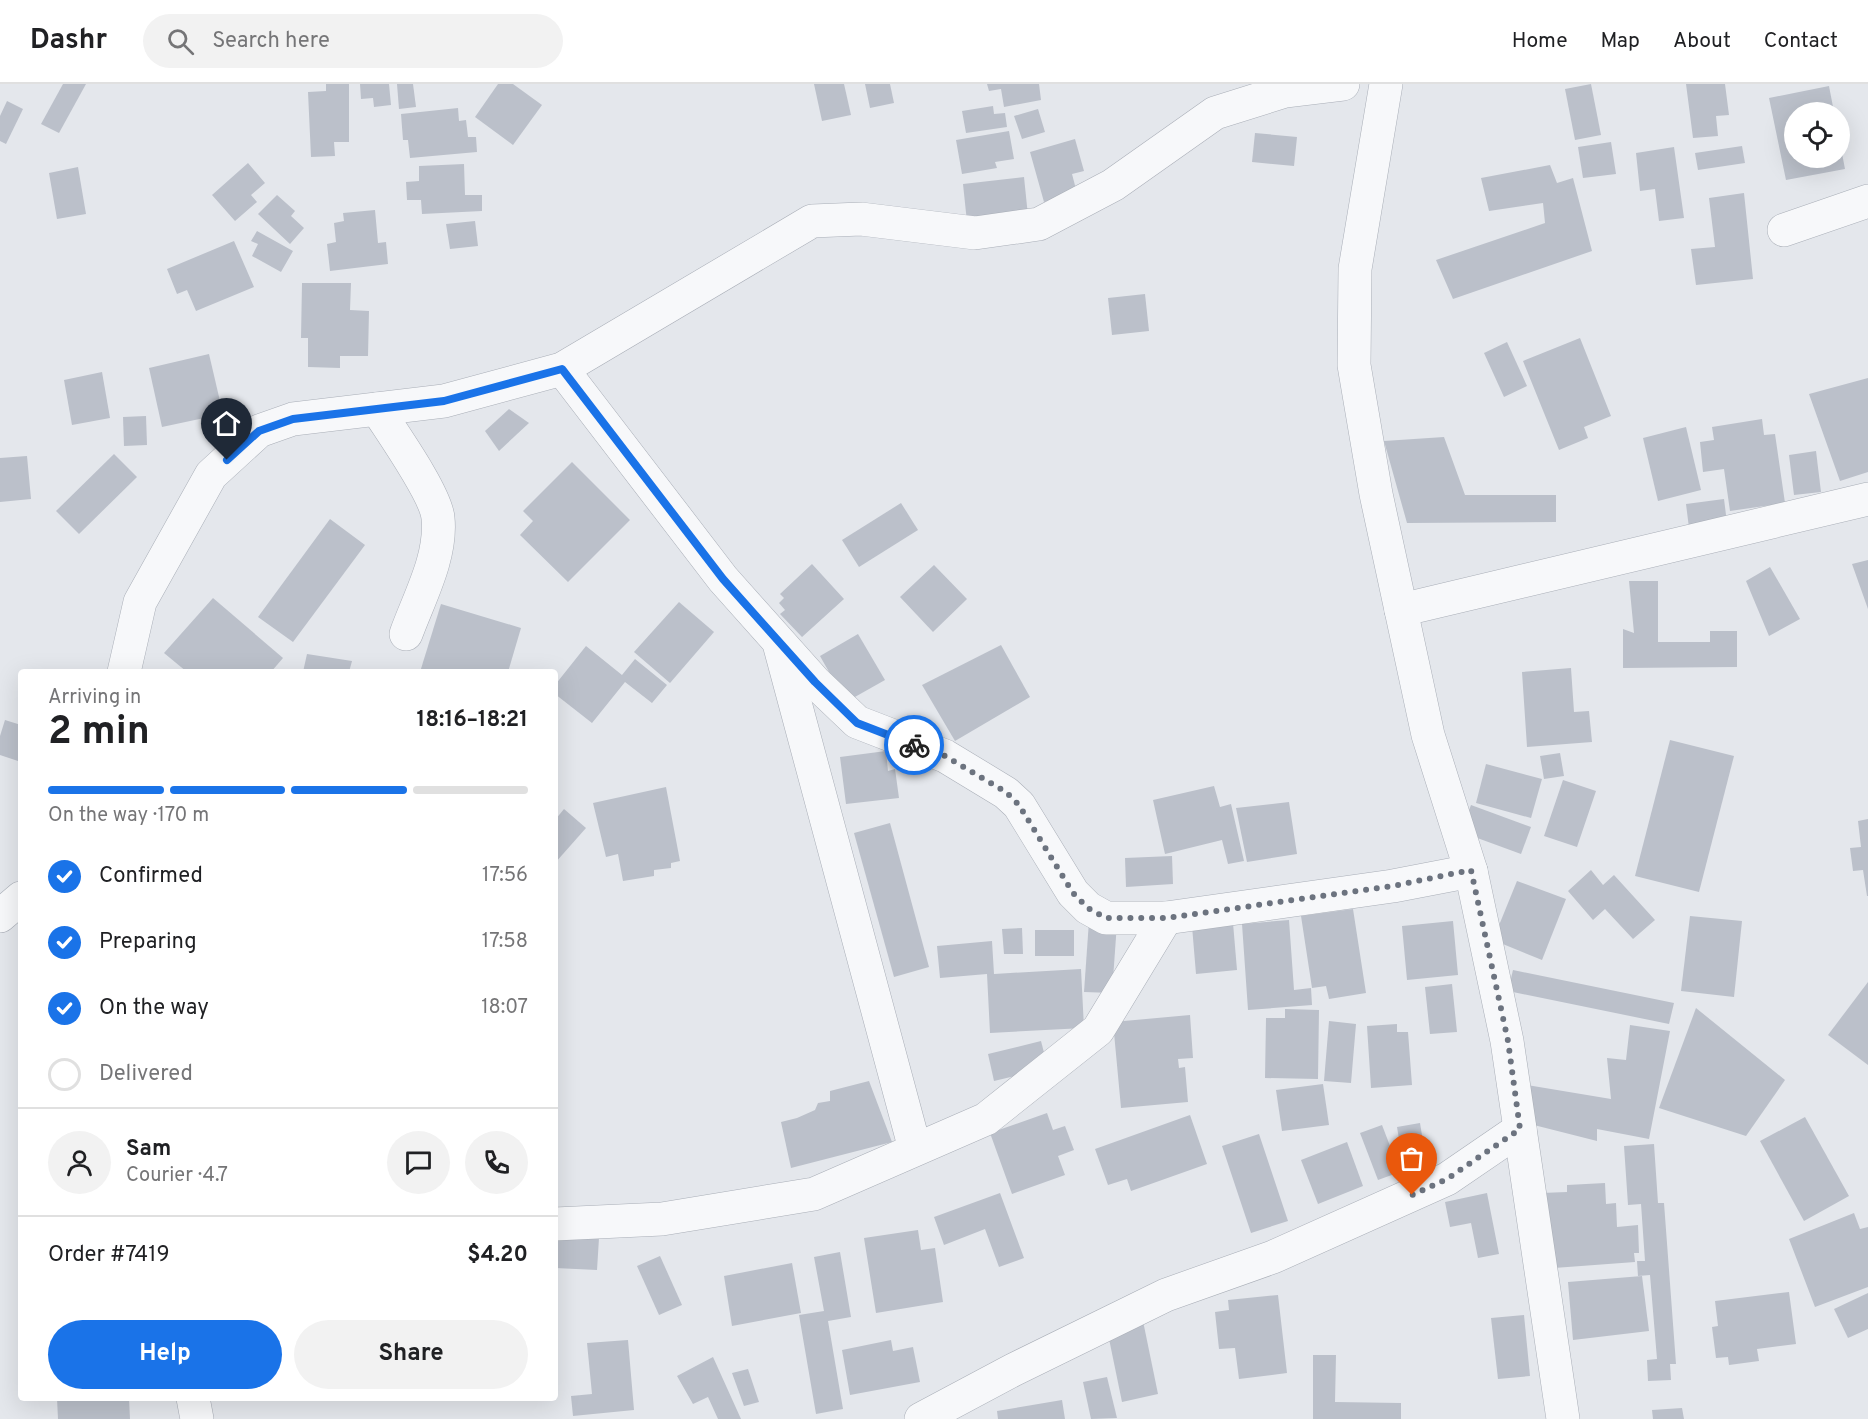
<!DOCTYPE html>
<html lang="en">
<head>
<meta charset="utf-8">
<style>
	:root { --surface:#fff; --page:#f2f2f2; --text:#202124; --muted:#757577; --line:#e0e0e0; --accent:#1a73e8 }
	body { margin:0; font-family:Overpass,sans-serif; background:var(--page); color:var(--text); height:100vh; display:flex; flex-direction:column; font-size:22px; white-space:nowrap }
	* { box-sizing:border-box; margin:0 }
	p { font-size:20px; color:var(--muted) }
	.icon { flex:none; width:33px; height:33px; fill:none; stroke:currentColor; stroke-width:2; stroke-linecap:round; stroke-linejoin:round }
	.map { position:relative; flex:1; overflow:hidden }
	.side { position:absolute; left:18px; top:585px; width:540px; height:732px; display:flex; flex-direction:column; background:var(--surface); border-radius:6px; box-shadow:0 6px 24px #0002 }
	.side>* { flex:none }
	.controls { position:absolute; left:1784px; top:18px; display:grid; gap:12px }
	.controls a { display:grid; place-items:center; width:66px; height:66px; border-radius:50%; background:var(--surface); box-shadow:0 6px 24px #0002; font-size:30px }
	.pin { position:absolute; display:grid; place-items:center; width:51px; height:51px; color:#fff; margin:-62px -26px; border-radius:50% 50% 50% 0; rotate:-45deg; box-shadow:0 0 6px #0007 }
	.pin .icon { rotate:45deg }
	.courier { position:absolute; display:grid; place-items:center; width:60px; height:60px; margin:-30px; border:4px solid #1a73e8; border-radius:50%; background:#fff; color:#222; box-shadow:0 2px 8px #0007 }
	.headline em { font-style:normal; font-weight:700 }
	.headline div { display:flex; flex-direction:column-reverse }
	.headline { display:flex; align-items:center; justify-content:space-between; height:102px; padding:0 30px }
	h1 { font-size:39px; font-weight:700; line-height:45px }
	.bar { display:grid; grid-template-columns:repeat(4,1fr); gap:9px 6px; align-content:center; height:72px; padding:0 30px }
	.bar i { height:8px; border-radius:4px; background:var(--line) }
	.bar .on { background:var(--accent) }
	.bar p { grid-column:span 4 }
	.line { display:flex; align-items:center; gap:15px; padding:0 30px; border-top:2px solid var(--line) }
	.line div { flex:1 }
	.round { display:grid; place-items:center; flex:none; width:63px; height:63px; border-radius:32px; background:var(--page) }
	ol { padding:0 30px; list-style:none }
	li { display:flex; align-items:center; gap:18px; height:66px }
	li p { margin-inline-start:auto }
	li .icon { padding:6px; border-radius:50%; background:var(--accent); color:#fff; stroke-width:4 }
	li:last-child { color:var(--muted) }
	li i { width:33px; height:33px; border:3px solid var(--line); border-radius:50% }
	.button { display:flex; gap:12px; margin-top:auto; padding:12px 30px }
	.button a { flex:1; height:69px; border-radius:36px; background:var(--accent); color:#fff; font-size:24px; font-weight:700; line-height:69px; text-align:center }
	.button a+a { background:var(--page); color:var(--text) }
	header { display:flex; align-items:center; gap:36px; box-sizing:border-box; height:84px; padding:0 30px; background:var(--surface); border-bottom:2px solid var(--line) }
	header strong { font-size:28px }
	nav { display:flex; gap:33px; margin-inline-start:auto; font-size:21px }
	.search { width:420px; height:54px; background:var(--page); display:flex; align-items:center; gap:15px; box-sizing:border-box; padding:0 21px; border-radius:33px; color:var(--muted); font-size:22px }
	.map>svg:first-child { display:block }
</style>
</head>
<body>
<header>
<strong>Dashr</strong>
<div class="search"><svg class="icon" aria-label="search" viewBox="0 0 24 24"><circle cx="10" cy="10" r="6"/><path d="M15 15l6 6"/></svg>Search here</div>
<nav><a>Home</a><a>Map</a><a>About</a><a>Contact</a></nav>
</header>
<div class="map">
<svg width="1868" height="1335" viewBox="0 0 1868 1335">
	<rect width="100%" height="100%" fill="#e4e7ec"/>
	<g fill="#bbc0ca">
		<path d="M63,0h23l-27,49 -18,-9z"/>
		<path d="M326,0h23v58h-15l1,14 -24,1 -3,-65 18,-1z"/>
		<path d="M360,0h29l2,21 -17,2 -1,-9 -12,1z"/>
		<path d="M397,0h16l3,23 -17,2z"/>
		<path d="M498,0h15l29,21 -29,40 -38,-28z"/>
		<path d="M814,0h30l7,31 -29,6z"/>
		<path d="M865,0h25l4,19 -24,5z"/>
		<path d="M987,0h52l2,16 -37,7 -3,-18 -12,2z"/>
		<path d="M1591,0l10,51 -26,5 -10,-51z"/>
		<path d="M1686,0h39l4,31 -13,1 2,20 -25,2z"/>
		<path d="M1829,2l5,26h-40v46h45l1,-15 5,26 -59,11 -17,-82z"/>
		<path d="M7,17l16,8 -17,35 -6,-3v-25z"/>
		<path d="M993,22l1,8 11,-1 2,14 -41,6 -4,-22z"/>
		<path d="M458,24l1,13 7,-1 2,17h8l1,15 -67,6 -2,-18h-5l-2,-26z"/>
		<path d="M1038,25l7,23 -23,7 -8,-23z"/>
		<path d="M1009,47l5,28 -19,3 2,6 -35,6 -6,-34z"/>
		<path d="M1255,49l42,4 -3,29 -42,-4z"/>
		<path d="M1075,55l9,32 -12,3 5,19 -33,9 -14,-50z"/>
		<path d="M1611,58l5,32 -33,4 -5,-31z"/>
		<path d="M1742,62l3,17 -47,7 -3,-17z"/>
		<path d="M1674,63l10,71 -25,3 -4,-32 -15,2 -4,-38z"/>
		<path d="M248,79l17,20 -14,12 6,7 -22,19 -23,-26z"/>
		<path d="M464,80l1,31h17v16l-60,3 -1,-14h-14l-1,-18 13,-1v-15z"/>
		<path d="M1550,81l7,18 16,-5 19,73 -139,48 -17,-39 109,-37 -2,-20 -54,8 -8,-33z"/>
		<path d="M78,83l8,47 -29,5 -8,-46z"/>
		<path d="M1024,93l4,39 -61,6 -4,-38z"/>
		<path d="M1744,109l9,86 -57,6 -5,-36 24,-2 -6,-49z"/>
		<path d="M277,111l18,16 -4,5 13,12 -14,16 -32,-30z"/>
		<path d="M375,126l3,33 8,-1 2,22 -58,7 -3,-27 9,-2 -2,-19 10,-2 -1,-8z"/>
		<path d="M475,137l3,25 -28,3 -4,-25z"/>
		<path d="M257,147l36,20 -12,21 -29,-16 6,-12 -7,-3z"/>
		<path d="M234,157l20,46 -58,24 -9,-21 -10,4 -10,-25z"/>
		<path d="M302,199h49l-1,27 19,1 -1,45h-28v12l-32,-1v-29h-7z"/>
		<path d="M1145,210l4,37 -37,4 -4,-37z"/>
		<path d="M1580,254l31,78 -27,11 4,11 -29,12 -36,-89z"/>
		<path d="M1507,258l20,44 -23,11 -20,-44z"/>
		<path d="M209,270l14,60 -61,13 -13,-59z"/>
		<path d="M102,288l8,46 -38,7 -8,-45z"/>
		<path d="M1868,294v94l-28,9 -31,-87z"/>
		<path d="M509,325l20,14 -30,28 -14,-20z"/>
		<path d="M146,332l1,29 -23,1 -1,-29z"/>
		<path d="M1762,335l2,16 11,-1 10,69 -55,8 -6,-42 -21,3 -3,-30 14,-2 -2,-13z"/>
		<path d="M1686,343l15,63 -43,11 -15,-63z"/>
		<path d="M1444,353l21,58h91v27l-149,1 -23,-82z"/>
		<path d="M1816,367l5,41 -27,3 -5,-40z"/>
		<path d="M114,370l23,23 -58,57 -23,-23z"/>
		<path d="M27,372l4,43 -31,3v-44z"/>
		<path d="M572,378l58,58 -62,62 -48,-47 13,-14 -10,-10z"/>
		<path d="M1724,415l3,24 -38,5 -3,-24z"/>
		<path d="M901,419l17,27 -59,37 -17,-27z"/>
		<path d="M330,435l35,26 -72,97 -35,-25z"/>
		<path d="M1868,476v49l-16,-45z"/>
		<path d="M812,480l32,35 -42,38 -22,-23 5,-4 -6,-7 5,-5 -4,-4z"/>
		<path d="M934,481l33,34 -34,33 -33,-35z"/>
		<path d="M1770,483l30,52 -31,17 -23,-55z"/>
		<path d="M1629,497h29v61h52v-11h27v36l-114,1v-39l11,4z"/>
		<path d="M213,514l70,60 -12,14h-84l-23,-19z"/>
		<path d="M679,518l35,30 -44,51 -36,-31z"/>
		<path d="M441,520l80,24 -13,44h-88z"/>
		<path d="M858,550l27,46 -39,22 -26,-46z"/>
		<path d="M1001,561l29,52 -75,44 -33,-56z"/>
		<path d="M586,562l36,29 13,-16 32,26 -15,18 -27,-21 -33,41 -37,-29v-9z"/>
		<path d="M307,570l45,7 -3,11h-46z"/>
		<path d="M1571,584l3,44 15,-1 3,31 -65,5 -5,-75z"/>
		<path d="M5,636l16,5v37l-21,-7v-19z"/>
		<path d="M1670,656l64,16 -35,136 -64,-16z"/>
		<path d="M886,667l2,20 7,-2 4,29 -53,6 -6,-47z"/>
		<path d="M1560,669l4,23 -20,3 -4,-23z"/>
		<path d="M1486,680l56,15 -11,39 -55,-15z"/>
		<path d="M1563,696l33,11 -19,56 -33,-11z"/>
		<path d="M1214,702l6,21 11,-3 13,57 -16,3 -6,-24 -57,14 -12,-54z"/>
		<path d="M666,703l14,74 -9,2v5l-17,2v6l-31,5 -5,-27 -12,3 -13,-54z"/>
		<path d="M1289,718l8,52 -50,8 -11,-54z"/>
		<path d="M1471,721l60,22 -10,27 -60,-22z"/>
		<path d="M564,725l22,19 -31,35v-43z"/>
		<path d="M1868,735v77h-1l-4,-26 -10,1 -3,-23 11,-1 -3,-26z"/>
		<path d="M890,739l39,144 -35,10 -40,-144z"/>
		<path d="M1172,772l1,28 -47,3 -1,-29z"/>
		<path d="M1591,786l12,15 11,-10 41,45 -22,19 -28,-30 -12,11 -25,-29z"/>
		<path d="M1517,797l49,18 -24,61 -49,-20z"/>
		<path d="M1353,825l13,84 -37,6 -3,-13 -14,2 -11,-72z"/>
		<path d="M1690,832l52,5 -8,76 -53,-6z"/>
		<path d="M1289,836l5,70 17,-2 1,17 -64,5 -6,-86z"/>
		<path d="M1089,837l28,2 -5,70 -28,-1z"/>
		<path d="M1453,837l5,54 -51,5 -5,-54z"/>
		<path d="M1233,839l4,47 -41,4 -4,-48z"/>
		<path d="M1022,844l1,26h-19l-2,-25z"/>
		<rect x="1035" y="846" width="39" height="26"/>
		<path d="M992,857l2,33 87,-5 3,59 -94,5 -3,-59 -47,4 -3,-32z"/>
		<path d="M1513,886l161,33 -5,21 -161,-33z"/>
		<path d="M1868,898v83l-40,-30z"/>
		<path d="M1452,900l5,48 -27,2 -5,-47z"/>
		<path d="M1696,924l89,72 -39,56 -87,-28z"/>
		<path d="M1285,925l34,1 -1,69 -53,-1 1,-60h19z"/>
		<path d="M1190,931l3,43 -15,1 1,9 6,-1 3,35 -67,6 -8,-86z"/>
		<path d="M1329,937l27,3 -5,59 -27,-2z"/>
		<path d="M1397,940v8h11l4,53 -41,3 -4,-62z"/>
		<path d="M1630,941l40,6 -21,108 -52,-10v12l-75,-19 -1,-38 90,15 -4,-41 19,2z"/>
		<path d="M1041,957l7,27 -54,13 -6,-27z"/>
		<path d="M869,997l23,61 -101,26 -10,-46 16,-4 18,-8 3,-7 12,-2v-10z"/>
		<path d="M1323,1000l6,41 -47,6 -6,-41z"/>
		<path d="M1047,1029l6,17 12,-4 9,24 -16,6 7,19 -53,19 -22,-61z"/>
		<path d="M1190,1031l17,49 -76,27 -4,-12 -19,6 -13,-36z"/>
		<path d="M1805,1033l44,79 -45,25 -44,-80z"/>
		<path d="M1420,1039l7,43 -23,3 -7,-42z"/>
		<path d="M1382,1041l18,47 -22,8 -18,-47z"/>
		<path d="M1259,1050l29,87 -37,12 -29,-87z"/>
		<path d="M1347,1058l16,44 -45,18 -17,-44z"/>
		<path d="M1654,1060l4,59h6l12,161h-6l1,16 -23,1 -1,-21 10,-1 -7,-84 -12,1 -1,-15h8l-4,-57 -13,1 -4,-59z"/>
		<path d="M1605,1099l1,21 10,-1 1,24 21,-2 1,28h-5l1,9 -81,6 -13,-75 26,-1v-7z"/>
		<path d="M1000,1109l24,65 -25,9 -14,-38 -41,16 -10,-28z"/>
		<path d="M1487,1109l12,61 -21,4 -7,-35 -21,4 -5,-25z"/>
		<path d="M1854,1129l6,16 8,-2v60l-53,20 -26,-68z"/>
		<path d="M918,1146l3,20 14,-2 8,54 -67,11 -12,-75z"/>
		<path d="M555,1152l44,2 -2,32 -42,-2z"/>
		<path d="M840,1168l11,65 -23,4 15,88 -27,5 -17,-99 25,-4 -10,-54z"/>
		<path d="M660,1172l22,49 -23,10 -22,-49z"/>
		<path d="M792,1179l9,50 -69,13 -8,-50z"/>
		<path d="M1642,1192l7,55 -76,9 -5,-58z"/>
		<path d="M1789,1208l7,52 -39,5 2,12 -30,4 -1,-8 -12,1 -4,-31 6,-1 -3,-25z"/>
		<path d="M1868,1209v36l-20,9 -14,-29z"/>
		<path d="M1278,1211l9,78 -48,6 -4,-31 -16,1 -4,-37 14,-2 -1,-10z"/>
		<path d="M1524,1231l6,61 -32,3 -7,-61z"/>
		<path d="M1143,1237l15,73 -36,8 -15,-73z"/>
		<path d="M628,1256l6,70 -61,6 -2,-20 21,-2 -5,-51z"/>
		<path d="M891,1256l2,11 20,-4 7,35 -70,13 -8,-45z"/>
		<path d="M1313,1271h23l-1,47 66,1v16h-88z"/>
		<path d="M713,1273l28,62h-23l-10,-22 -15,7 -16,-28z"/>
		<path d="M748,1285l11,33 -15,4 -12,-33z"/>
		<path d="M1107,1293l10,41 -26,1 -8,-37z"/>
		<path d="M57,1314h72l1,21h-72z"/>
		<path d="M1062,1316l3,19h-67l-1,-8z"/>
		<path d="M1682,1324l2,11h-31l-1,-9z"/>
	</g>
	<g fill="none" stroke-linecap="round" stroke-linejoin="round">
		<g stroke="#a9aeb7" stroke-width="34">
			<g id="minor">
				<path d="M1386,0l-31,185 -1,96 22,129 52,241 43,136 36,170 56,378"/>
				<path d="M1784,146l84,-29"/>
				<path d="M562,285l161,210 92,103 42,40 88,34 61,37 13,12 54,88 15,15 18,10h60l227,-32 78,-15"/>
				<path d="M377,325c14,22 59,85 61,109 4,39 -19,80 -32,116"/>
				<path d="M1401,526l467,-111"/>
				<path d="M780,563l135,502"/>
				<path d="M124,588l16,-70 71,-127 48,-44 34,-12 151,-18 118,-32 250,-148 49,-2 114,14 64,-9 74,-39 102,-72 70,-22 58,-7"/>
				<path d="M0,832l21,-18"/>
				<path d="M555,1140l107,-5 152,-25 172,-75 112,-89 68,-112"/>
				<path d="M193,1314l4,21"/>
				<path d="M921,1335l92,-49 153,-75 107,-38 174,-78 73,-50"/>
			</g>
		</g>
		<use href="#minor" stroke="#f7f8fa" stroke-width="33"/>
	</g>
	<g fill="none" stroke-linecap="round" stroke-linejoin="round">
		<path stroke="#6c737f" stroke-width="6" stroke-dasharray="0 10.8" d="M914,661l31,11 61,36 13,13 54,88 15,15 18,10h60l227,-32 78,-16 37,171 12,88 -73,50 -35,16"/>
		<path stroke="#1a73e8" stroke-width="8" d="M227,376l32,-29 34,-12 151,-18 118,-32 161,210 92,103 42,41 57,22"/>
	</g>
</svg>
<div class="controls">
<a><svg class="icon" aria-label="locate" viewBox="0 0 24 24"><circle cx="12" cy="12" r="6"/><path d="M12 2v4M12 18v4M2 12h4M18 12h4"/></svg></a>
</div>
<div class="pin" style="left:1412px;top:1111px;background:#ea580c"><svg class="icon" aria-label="bag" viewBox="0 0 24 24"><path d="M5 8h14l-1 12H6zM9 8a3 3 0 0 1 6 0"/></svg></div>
<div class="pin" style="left:227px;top:376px;background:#1f2937"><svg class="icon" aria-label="home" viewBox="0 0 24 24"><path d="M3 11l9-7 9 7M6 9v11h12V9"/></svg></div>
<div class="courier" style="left:914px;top:661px"><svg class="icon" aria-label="bike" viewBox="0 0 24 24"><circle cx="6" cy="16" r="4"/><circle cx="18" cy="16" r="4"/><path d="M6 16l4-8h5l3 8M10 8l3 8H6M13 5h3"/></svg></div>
<section class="side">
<div class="headline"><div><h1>2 min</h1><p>Arriving in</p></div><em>18:16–18:21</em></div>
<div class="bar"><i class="on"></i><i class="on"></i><i class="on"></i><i></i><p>On the way · 170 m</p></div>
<ol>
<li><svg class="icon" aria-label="check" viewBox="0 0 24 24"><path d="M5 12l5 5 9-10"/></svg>Confirmed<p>17:56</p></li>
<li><svg class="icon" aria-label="check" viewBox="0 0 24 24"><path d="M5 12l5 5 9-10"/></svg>Preparing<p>17:58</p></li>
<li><svg class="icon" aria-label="check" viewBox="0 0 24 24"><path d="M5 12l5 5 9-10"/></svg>On the way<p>18:07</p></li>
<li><i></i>Delivered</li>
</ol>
<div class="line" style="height:108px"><a class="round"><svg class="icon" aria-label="person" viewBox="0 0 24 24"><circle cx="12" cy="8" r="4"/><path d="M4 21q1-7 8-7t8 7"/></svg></a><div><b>Sam</b><p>Courier · 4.7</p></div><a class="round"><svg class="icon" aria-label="chat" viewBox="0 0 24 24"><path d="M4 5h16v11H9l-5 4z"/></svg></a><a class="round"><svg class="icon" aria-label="phone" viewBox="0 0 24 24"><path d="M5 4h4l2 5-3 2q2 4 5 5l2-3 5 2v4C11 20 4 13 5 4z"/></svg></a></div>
<div class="line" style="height:78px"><div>Order #7419</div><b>$4.20</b></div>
<div class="button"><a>Help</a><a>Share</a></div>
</section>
</div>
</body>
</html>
